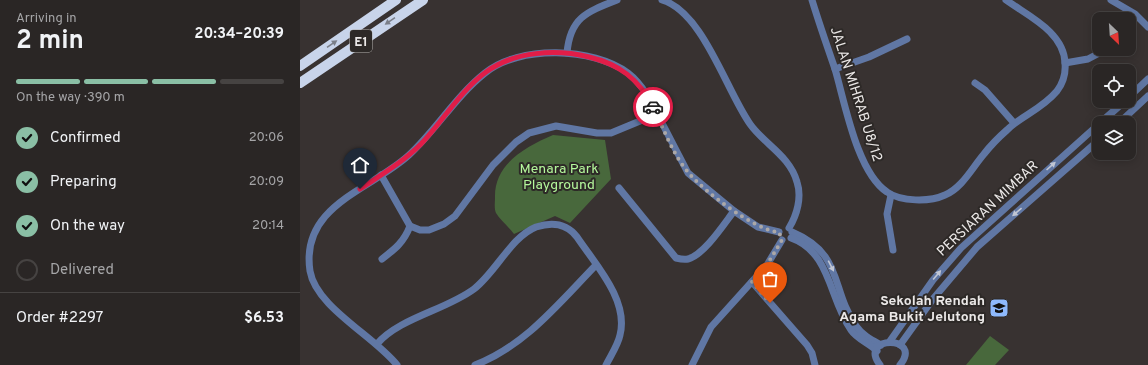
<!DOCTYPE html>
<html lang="en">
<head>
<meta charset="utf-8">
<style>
	:root { --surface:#2a2625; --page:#322e2d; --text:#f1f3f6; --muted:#a5a5a7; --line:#464342; --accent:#8abfa5 }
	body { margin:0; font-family:Overpass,sans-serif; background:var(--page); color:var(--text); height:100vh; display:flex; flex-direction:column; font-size:15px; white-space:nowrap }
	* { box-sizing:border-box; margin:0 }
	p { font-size:13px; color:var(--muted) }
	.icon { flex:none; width:22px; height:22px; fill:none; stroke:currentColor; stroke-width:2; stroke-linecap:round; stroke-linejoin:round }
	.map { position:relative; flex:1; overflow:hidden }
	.drawer { display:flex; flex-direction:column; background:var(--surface); width:300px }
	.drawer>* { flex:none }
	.needle { width:26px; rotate:155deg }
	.controls { position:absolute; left:792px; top:12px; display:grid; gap:8px }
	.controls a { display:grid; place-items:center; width:44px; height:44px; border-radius:8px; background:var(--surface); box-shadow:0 2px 10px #0003,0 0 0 1px var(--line); font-size:20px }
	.pin { position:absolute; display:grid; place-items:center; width:34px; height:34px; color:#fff; margin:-41px -17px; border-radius:50% 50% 50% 0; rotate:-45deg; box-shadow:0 0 4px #0007 }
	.pin .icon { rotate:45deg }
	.courier { position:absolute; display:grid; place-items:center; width:40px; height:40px; margin:-20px; border:3px solid #e11d48; border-radius:50%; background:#fff; color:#222; box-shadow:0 1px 5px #0007 }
	.overview em { font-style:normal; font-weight:700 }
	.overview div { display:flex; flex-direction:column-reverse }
	.overview { display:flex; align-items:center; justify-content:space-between; height:68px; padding:0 16px }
	h1 { font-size:26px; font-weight:700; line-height:30px }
	.bar { display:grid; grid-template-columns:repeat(4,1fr); gap:6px 4px; align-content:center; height:48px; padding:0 16px }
	.bar i { height:5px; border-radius:3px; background:var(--line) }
	.bar .selected { background:var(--accent) }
	.bar p { grid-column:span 4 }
	.line { display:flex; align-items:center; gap:10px; padding:0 16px; border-top:1px solid var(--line) }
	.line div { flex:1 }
	ol { padding:0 16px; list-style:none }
	li { display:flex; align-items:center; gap:12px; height:44px }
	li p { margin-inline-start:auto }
	li .icon { padding:4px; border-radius:50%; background:var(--accent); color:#111; stroke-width:4 }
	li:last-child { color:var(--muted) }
	li i { width:22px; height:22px; border:2px solid var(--line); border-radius:50% }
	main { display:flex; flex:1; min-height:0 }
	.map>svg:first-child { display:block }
</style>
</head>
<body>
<main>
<section class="drawer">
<div class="overview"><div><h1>2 min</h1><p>Arriving in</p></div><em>20:34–20:39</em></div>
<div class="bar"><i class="selected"></i><i class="selected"></i><i class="selected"></i><i></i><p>On the way · 390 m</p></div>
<ol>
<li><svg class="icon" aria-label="check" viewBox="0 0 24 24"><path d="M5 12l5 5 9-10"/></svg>Confirmed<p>20:06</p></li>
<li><svg class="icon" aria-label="check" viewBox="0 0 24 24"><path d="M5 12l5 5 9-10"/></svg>Preparing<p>20:09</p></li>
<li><svg class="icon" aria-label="check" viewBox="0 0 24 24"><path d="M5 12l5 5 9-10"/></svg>On the way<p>20:14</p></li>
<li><i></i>Delivered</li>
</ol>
<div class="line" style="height:52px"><div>Order #2297</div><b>$6.53</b></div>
</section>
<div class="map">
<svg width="848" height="365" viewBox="0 0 848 365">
	<rect width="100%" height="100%" fill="#383231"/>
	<g fill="#48683c">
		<path d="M253,135l52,5 6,39 -41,44 -15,-7 -41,18c-5,-7 -14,-14 -18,-21 -2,-4 -1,-11 -1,-15 -1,-34 30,-51 58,-63z"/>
		<path d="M690,336l19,14 -14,15h-29z"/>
	</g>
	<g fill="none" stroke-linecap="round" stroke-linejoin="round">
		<g stroke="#6077a4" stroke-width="7">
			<path d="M362,0c41,12 64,90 88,124 14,20 40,32 47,58 5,15 0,33 -8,46"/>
			<path d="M512,0c7,23 15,46 23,69 10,34 22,103 52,123 14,10 43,10 58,3 17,-7 27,-27 39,-41 7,-9 15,-17 23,-24 15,-15 34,-20 50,-39 6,-8 9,-17 8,-28 -1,-31 -37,-47 -59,-63"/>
			<path d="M811,0l24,14 13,13"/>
			<path d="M267,53c3,-35 19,-41 50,-53"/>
			<path d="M765,63l23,-4 17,-9"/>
			<path d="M535,69l34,-12 38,-18"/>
			<path d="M675,83l10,7 29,33"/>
			<path d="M829,97l19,-18"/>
			<path d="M800,123l25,-22"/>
			<path d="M819,123l29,-27"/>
			<path d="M81,175l29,51 10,4h9l15,-6 11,-8 38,-51 23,-23 13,-9 27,-7 41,7h14l46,-19"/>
			<path d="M319,188l57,70c4,1 8,2 12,1 16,-4 36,-35 46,-48"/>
			<path d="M591,195l-4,19 6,36"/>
			<path d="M492,232c52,22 38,56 64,94 6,9 16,14 25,19"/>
			<path d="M491,238c40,14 38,61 60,92 6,9 18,13 26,21"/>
			<path d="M82,259c13,-10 22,-17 28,-33"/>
			<path d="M452,282l55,63 5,8 3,12"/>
			<path d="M590,341l43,-61 28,-32 138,-124"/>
			<path d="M77,344c22,-26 69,-34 97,-55 22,-17 37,-52 62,-62 16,-5 30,-4 41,10 18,27 52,63 43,98 -2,10 -9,20 -14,30"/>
			<path d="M600,345l33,-46 44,-52 122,-107"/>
			<path d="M97,365c-23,-29 -81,-58 -87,-94 -10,-66 61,-81 99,-116 27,-25 47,-59 76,-82 34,-28 108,-26 143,0 8,6 14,14 20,23l40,77 46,38 24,16 21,5"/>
			<path d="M175,365c50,-19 84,-62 121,-100"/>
			<path d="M392,365l19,-38 56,-62 15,-25"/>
			<path d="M580,365c-23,-30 44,-30 20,0"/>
		</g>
		<g stroke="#c8d4ea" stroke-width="10">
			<path d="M0,66l96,-66"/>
			<path d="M0,83l123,-83"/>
		</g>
	</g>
	<defs><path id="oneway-solid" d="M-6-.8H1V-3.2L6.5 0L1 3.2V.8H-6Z"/></defs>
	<g fill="#7a7e88">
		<use href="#oneway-solid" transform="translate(90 21) rotate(146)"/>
		<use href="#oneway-solid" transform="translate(32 44) rotate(-34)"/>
	</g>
	<g fill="#c1c6d3">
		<use href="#oneway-solid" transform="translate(751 166) rotate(-42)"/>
		<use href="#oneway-solid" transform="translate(717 212) rotate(140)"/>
		<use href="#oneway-solid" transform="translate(531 266) rotate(63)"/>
		<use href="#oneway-solid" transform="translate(637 275) rotate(-50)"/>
	</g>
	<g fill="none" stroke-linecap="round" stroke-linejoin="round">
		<path stroke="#aca8a7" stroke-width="4" stroke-dasharray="0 7.2" d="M353,107c10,20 20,48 35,65 15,19 68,59 91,60l3,8 -15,25 -15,17 18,21"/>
		<path stroke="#e11d48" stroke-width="5" d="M60,189c21,-14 43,-27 61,-45 22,-23 39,-53 65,-72 29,-21 70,-23 103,-15 30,7 50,22 64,50"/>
	</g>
	<defs>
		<g id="school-square" transform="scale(1)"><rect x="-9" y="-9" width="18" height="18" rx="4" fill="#8eb9fd" stroke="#2d2927"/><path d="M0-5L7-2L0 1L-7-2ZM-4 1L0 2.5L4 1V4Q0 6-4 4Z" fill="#111"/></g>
	</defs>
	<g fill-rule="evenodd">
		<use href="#school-square" x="699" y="308"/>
	</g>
	<g text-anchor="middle" stroke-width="4" stroke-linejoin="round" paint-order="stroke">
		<rect fill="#2d2927" stroke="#b2afad" stroke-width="1" x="50" y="30" width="22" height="22" rx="3"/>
		<g font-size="13" font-weight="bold" fill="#ebe8e7">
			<text x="61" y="46">E1</text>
		</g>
		<g font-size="14" fill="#ebe8e7" stroke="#2d2927">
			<text transform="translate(557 94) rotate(72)" y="5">JALAN MIHRAB U8/12</text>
			<text transform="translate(687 208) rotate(-43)" y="5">PERSIARAN MIMBAR</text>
		</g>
		<g font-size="14" fill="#b4f79b" stroke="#2d2927">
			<text x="259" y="173">Menara Park<tspan x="259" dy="16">Playground</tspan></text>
		</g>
		<g font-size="14" font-weight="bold" fill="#ebe8e7" stroke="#2d2927" text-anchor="end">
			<text x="685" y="305">Sekolah Rendah<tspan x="685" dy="16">Agama Bukit Jelutong</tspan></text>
		</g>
	</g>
</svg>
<div class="controls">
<a><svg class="needle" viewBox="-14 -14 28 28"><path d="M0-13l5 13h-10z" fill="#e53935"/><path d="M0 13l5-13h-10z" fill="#a5a5a7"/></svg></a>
<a><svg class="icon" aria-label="locate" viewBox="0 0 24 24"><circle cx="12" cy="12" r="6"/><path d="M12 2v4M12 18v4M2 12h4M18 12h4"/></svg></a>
<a><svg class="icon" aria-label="layers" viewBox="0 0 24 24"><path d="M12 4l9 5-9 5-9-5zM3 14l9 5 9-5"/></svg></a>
</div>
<div class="pin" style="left:470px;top:303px;background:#ea580c"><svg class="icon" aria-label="bag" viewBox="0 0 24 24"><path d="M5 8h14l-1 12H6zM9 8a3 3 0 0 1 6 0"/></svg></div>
<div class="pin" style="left:60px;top:189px;background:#1f2937"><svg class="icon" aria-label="home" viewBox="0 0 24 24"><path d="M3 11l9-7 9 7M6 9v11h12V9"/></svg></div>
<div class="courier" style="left:353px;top:107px"><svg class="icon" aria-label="car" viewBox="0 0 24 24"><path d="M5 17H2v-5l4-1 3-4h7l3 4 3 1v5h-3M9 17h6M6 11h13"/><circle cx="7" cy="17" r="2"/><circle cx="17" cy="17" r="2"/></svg></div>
</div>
</main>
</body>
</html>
